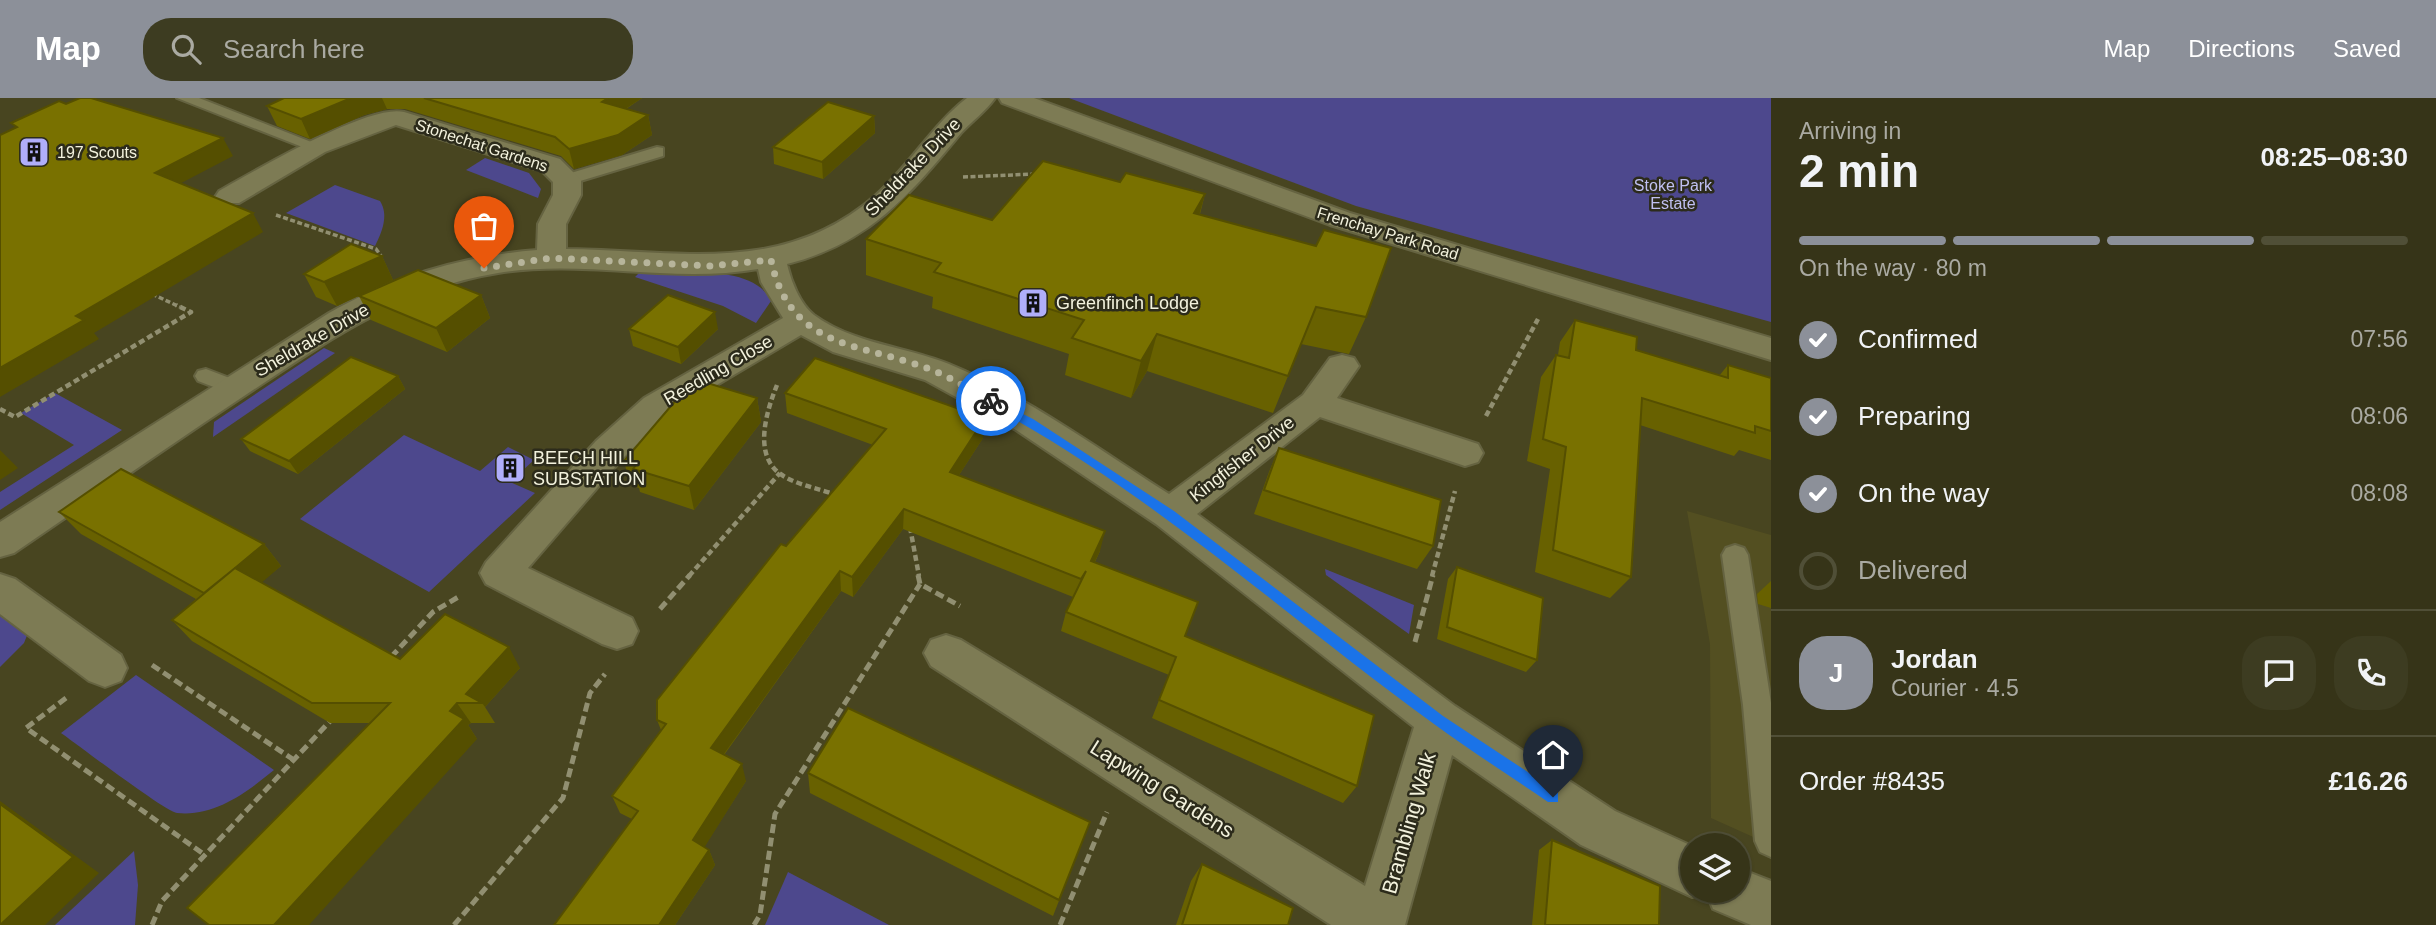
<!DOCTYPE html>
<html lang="en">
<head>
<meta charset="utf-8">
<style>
	:root { --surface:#363418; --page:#3d3c21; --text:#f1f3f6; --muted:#aaaaa2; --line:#504f37; --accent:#8c9099 }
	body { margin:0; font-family:Arial,sans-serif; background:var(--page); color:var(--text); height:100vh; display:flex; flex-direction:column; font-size:26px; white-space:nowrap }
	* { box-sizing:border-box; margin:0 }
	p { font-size:23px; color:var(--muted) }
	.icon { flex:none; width:38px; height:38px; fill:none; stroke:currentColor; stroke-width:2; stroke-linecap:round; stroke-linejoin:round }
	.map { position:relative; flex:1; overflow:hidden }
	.side { display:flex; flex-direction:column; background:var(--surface); width:665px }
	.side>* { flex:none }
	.fabs { position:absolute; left:1680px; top:735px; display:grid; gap:14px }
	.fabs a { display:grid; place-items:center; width:70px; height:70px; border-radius:50%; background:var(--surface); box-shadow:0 2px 5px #0004,0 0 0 2px var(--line); font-size:35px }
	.pin { position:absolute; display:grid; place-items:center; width:60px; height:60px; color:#fff; margin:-72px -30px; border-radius:50% 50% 50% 0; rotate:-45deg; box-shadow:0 0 7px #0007 }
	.pin .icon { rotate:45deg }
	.courier { position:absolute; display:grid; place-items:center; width:70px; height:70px; margin:-35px; border:5px solid #1a73e8; border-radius:50%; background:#fff; color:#222; box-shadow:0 2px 9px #0007 }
	.overview em { font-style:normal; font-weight:600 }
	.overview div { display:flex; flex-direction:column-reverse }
	.overview { display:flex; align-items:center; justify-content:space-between; height:119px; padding:0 28px }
	h1 { font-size:46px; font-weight:600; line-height:52px }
	.bar { display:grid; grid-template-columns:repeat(4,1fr); gap:10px 7px; align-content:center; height:84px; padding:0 28px }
	.bar i { height:9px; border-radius:5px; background:var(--line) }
	.bar .on { background:var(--accent) }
	.bar p { grid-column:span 4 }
	.line { display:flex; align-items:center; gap:18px; padding:0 28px; border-top:2px solid var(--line) }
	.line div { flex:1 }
	.round { display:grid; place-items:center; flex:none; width:74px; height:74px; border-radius:28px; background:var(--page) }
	ol { padding:0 28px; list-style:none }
	li { display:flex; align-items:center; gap:21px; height:77px }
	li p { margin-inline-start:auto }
	li .icon { padding:7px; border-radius:50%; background:var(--accent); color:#fff; stroke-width:4 }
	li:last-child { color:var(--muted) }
	li i { width:38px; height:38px; border:4px solid var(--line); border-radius:50% }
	header { display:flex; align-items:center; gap:42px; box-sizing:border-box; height:98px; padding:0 35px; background:var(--accent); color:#fff }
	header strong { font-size:33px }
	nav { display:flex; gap:38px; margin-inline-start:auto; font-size:24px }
	.search { width:490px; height:63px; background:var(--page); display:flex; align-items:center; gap:18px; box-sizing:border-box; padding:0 24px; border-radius:28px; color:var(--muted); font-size:26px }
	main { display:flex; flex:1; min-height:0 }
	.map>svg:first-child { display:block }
</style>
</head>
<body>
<header>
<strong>Map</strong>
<div class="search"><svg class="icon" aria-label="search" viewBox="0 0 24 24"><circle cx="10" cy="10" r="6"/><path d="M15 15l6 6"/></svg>Search here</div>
<nav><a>Map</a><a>Directions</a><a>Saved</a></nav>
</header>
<main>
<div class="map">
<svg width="1771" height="827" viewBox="0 0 1771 827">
	<rect width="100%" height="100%" fill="#484520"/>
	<path fill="#534f21" d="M1687,413l84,24v310l-60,-27 -1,-174z"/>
	<g fill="#4d488d">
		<path d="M1069,0h702v224l-415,-116z"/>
		<path d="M485,60l44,15 12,16 -3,9 -72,-28z"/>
		<path d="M335,87l45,16c9,14 2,31 -5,45l-89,-33z"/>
		<path d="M640,174c35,1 114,-9 131,29l-15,22 -33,-17 -88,-29z"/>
		<path d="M324,250l11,5 -122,84 1,-15z"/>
		<path d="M55,295l67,37 -122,80v-18l74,-47 -53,-32z"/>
		<path d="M404,337l76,36 28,-24 26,13 -24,22 25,11 -106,99 -129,-73z"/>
		<path d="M1325,471l89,36 -5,29 -83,-59z"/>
		<path d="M0,505l30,25 -6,15 -24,24z"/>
		<path d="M136,577l138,95c-27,22 -59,47 -97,43 -11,-1 -99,-68 -116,-80z"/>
		<path d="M134,753l4,34 -3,40h-80z"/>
		<path d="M788,774l101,53h-124z"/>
	</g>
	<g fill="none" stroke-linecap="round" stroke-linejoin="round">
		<g stroke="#656341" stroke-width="4">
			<g id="service">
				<path d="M177,0h22l125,49 -8,5 -6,-2z"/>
				<path d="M657,49l6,1v8l-96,29 -9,-5 3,-4z"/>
				<path d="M206,271l34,13 3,5 -3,5 -8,2 -34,-13 -3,-5 3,-5z"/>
				<path d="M1735,447l9,3 4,7 23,148v154l-11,-5 -5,-11 -12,-136 -21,-150 4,-7z"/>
			</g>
		</g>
		<g stroke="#656341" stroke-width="4">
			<g id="minor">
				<path d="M967,0h28c-9,13 -23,23 -34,35 -51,62 -93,111 -174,131 4,17 13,40 27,51 40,29 90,31 135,49 74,30 152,87 220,130l134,-99 27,-37 12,-3 12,3 5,8 -22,32 141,46 5,9 -5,9 -13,4 -145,-49 -123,97 258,192 160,105 77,35v45h46v-23l33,13v44h-20l-38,-16 -7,-17 -14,5 -111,-52 -129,-90 -47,170h-74l-400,-259 -7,-13 7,-13 15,-5 15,5 404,246 49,-159 -258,-203 -140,-94 -91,-50 -92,-28 -32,-17 -133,79 -46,45 -94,109 104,50 6,13 -6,13 -15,5 -15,-5 -116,-60 -6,-11 6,-11 110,-121 48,-43 139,-80 -22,-36 -3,-13c-86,15 -173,-10 -260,4 -96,15 -172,69 -251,121 -79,52 -155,106 -233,159l-14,4v-35l329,-209c63,-36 134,-57 208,-63l1,-26 15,-29v-13l-11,-11 -146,-46 -71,27 -86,51h-20l-4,-6 4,-6c34,-19 150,-88 185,-79l156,47 21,21v15l-15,29v25c112,1 217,28 310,-54 33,-29 57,-71 91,-97z"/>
				<path d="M0,476l15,5 106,76 6,13 -6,13 -16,6 -16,-6 -89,-67z"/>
			</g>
		</g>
		<g stroke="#656341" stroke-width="4">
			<path id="secondary" d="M999,0h35l316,115 421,125v22l-441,-135 -328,-122z"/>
		</g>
		<g stroke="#918f71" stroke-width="3.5" stroke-dasharray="5 2.5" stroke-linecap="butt">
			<path d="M963,79l72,-3"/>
			<path d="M276,117l100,34 5,7"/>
			<path d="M152,196l28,13"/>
		</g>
		<g stroke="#918f71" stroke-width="4.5" stroke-dasharray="6 3.5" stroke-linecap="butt">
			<path d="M777,287c-10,25 -24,68 2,88 16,12 39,15 57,22"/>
			<path d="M0,311l15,8 176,-105 -15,-7"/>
			<path d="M1486,318l52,-97"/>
			<path d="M910,429l9,49"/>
			<path d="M689,478l91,-103"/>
			<path d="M1432,478l23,-85"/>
		</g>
		<g stroke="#918f71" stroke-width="5" stroke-dasharray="9 4.5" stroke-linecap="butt">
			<path d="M918,477l2,9 40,22"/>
			<path d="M660,511l30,-34"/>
			<path d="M1415,544l18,-67"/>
			<path d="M391,559l42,-45 27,-16"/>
			<path d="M152,567l142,95"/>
			<path d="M66,600l-40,30 179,127"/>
			<path d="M152,827l10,-24 170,-182"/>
			<path d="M454,827l109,-127 27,-105 15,-19"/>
			<path d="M754,827l6,-10 15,-101 145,-230"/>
			<path d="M1060,827l47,-113"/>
		</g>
		<use href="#service" fill="#7d7b54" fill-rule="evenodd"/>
		<use href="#minor" fill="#7d7b54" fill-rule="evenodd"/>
		<use href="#secondary" fill="#7d7b54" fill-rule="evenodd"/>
	</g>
	<g fill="#686100">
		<path d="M284,0h358l-16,11 22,6 4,20 -30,20 -48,14 -13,-13 -156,-47h-18l-23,6 -54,24 -33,-13 -10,-20z"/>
		<path d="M874,18l1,17 -52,46 -49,-15 -1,-17z"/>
		<path d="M1120,84l85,12 -5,20 166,103 -17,37 -48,-10 -28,69 -126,-42 -16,27 -66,-23 4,-21 -137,-46 1,-11 -67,-22v-36l126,-19z"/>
		<path d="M382,158l11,24 -56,26 -21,-9 -12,-23z"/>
		<path d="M481,197l9,23 -43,34 -76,-32 -12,-24z"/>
		<path d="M1575,222l61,30 83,26 9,-11 43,13v82l-32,-10 -5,6 -94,-31 -9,152 -21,21 -75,-26 15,-103 -23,-8 14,-84 15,-22h2l2,-13z"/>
		<path d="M629,231h89l-37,35 -48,-18z"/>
		<path d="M398,278l7,13 -107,85 -48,-23 -9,-12z"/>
		<path d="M785,295l198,45 -24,37 141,76 -5,11 90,74 172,150 -14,17 -191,-85 17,-43 -108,-44 5,-19 7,-15 -170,-68 -50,68 -12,-6 -117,164 22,26 -42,66 5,3 6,15 -40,60h-121l78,-106 -12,-6 -8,-17 49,-66 -4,-10 129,-174 87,-101 -86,-32z"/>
		<path d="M757,300l4,24 -67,88 -54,-18 -1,-4 -9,-3 -6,-24z"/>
		<path d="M1279,350l154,98 -16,23 -163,-55 15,-42z"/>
		<path d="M59,414l205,32 17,22 -20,16 139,77 120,9 -35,39 10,16h-24l-3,2 9,14 -107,-16h-40l-138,-82 -20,-21 24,-21 -115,-65z"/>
		<path d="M1457,469l80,93 -11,12 -89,-33 11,-60z"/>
		<path d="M1771,483v27l-13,-4 -1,-10z"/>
		<path d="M808,675l282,49 -37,94 -243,-123z"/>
		<path d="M1552,742l107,85h-127l7,-75z"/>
		<path d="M1202,766l86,61h-112l15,-44z"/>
	</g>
	<g fill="#554f00">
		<path d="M351,0h31l5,11 -23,6 -54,24 -9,-20z"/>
		<path d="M608,0h34l-35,23 -5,-19z"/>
		<path d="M648,17l4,20 -30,20 -48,14 -5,-20z"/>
		<path d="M874,18l1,17 -52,46 -1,-17z"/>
		<path d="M223,40l10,18 -67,35 -11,-18z"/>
		<path d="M1205,96l-10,36 -1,-17z"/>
		<path d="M253,115l10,19 -169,101 5,6 -99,58v-29l76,-52z"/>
		<path d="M382,158l11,24 -56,26 -13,-24z"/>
		<path d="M481,197l9,23 -43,34 -11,-24z"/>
		<path d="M715,214l3,17 -37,35 -3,-17z"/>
		<path d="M1157,236l-10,37 -16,27 10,-37z"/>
		<path d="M398,278l7,13 -107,85 -9,-13z"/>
		<path d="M757,300l4,24 -67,88 -5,-24z"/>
		<path d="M985,320l-2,20 -35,54 2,-20z"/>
		<path d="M0,352l18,18 -18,12z"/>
		<path d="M904,411l-1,20 -50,68 -1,-20z"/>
		<path d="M1105,433l-5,20 -14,29 5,-19z"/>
		<path d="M264,446l17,22 -28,24 -18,-22z"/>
		<path d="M840,473l1,20 -125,174 -5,-17z"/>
		<path d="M509,549l11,21 -35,39 -3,-4 -16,-9z"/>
		<path d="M457,605l14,20 -3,2 9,14 -168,186h-35z"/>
		<path d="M742,666l4,17 -47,75 -6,-16z"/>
		<path d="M0,703l99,72 -54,52h-45z"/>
		<path d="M709,752l6,15 -40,60h-16z"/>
	</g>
	<g fill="#797100" stroke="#554f00" stroke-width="2">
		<path d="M80,0h11l132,40 -68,35 98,40 -177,103 8,4 -84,48v-233l17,-8 -6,-4 48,-22 7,3z"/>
		<path d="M284,0h67l-50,21 -34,-13z"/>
		<path d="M424,0h184l-6,4 46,13 -30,20 -49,14 -14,-12z"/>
		<path d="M828,4l46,14 -52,46 -49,-15z"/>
		<path d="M1043,63l77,21 6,-9 79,21 -11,19 122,33 8,-16 67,18 -25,69 -50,-10 -28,69 -131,-42 -16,27 -69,-23 12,-18 -150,-48 7,-9 -75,-24 43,-44 83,25z"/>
		<path d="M351,146l31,12 -58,26 -20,-8z"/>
		<path d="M418,172l63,25 -45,33 -77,-32z"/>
		<path d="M668,197l47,17 -37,35 -49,-18z"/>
		<path d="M1575,222l62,17 -1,13 92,28v-13l43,13v53l-16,-5v7l-113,-35 -11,179 -78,-27 13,-103 -23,-8 13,-84 13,3z"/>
		<path d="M351,259l47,19 -109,85 -48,-22z"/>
		<path d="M815,260l170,60 -35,54 155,59 -14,30 107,41 -13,34 189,79 -17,71 -198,-86 17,-43 -110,-45 20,-41 -5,8 -177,-70 -52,68 -12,-6 -129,177 31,16 -49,76 16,10 -50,75h-105l84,-114 -26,-15 54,-72 -9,-4v-20l124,-156 5,2 100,-117 -101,-36z"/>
		<path d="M694,281l63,19 -68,88 -56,-17 3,-4 -12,-4z"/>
		<path d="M1279,350l162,52 -8,46 -169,-56z"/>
		<path d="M121,371l143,75 -29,24 165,91 45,-45 64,33 -43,47 16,9h-25l-7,8 14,8 -190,206h-65l-22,-17 203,-205h-78l-140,-83 63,-52 -31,25 -145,-81z"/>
		<path d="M1457,469l86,31 -6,62 -90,-33z"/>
		<path d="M848,610l242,114 -31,78 -251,-127z"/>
		<path d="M0,706l73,53 -73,68z"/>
		<path d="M1552,742l108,46 -1,39h-114z"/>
		<path d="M1202,766l91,44 -5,17h-106z"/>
	</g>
	<path fill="#1a73e8" d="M991,300l42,21 141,92 269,205 115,76v10h-10c-38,-26 -77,-51 -114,-78 -148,-107 -284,-233 -447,-320l-1,-3z"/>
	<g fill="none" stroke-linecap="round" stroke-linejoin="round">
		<path stroke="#b7b59b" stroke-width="7" stroke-dasharray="0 12.6" d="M484,170l67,-10 159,8 61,-6c20,94 97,82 168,113 18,8 35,19 52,28"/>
	</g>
	<defs>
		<g id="building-square" transform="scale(1.575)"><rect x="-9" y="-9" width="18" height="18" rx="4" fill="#b0aefa" stroke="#2c2b1b"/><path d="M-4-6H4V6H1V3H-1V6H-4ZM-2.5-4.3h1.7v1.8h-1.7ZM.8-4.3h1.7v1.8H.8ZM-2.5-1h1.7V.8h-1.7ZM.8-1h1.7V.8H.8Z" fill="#111"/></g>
	</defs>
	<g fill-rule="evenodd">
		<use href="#building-square" x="34" y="54"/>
		<use href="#building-square" x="1033" y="205"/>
		<use href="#building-square" x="510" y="370"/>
	</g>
	<g text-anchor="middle" stroke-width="5" stroke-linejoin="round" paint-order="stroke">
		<g font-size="16" fill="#f3f2dd" stroke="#2c2b1b">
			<text transform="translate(482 47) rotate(18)" y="6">Stonechat Gardens</text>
			<text transform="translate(1388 135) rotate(17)" y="6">Frenchay Park Road</text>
		</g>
		<g font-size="16" fill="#f3f2dd" stroke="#2c2b1b" text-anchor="start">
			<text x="57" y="60">197 Scouts</text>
		</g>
		<g font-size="16" fill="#c0c0f2" stroke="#2c2b1b">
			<text x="1673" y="93">Stoke Park<tspan x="1673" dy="18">Estate</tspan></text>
		</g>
		<g font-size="18" fill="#f3f2dd" stroke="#2c2b1b">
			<text transform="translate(913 69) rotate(-46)" y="6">Sheldrake Drive</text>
			<text transform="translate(312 242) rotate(-30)" y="6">Sheldrake Drive</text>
			<text transform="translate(718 272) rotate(-30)" y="6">Reedling Close</text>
			<text transform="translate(1242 361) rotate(-38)" y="6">Kingfisher Drive</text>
		</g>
		<g font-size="18" fill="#f3f2dd" stroke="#2c2b1b" text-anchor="start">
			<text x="1056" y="211">Greenfinch Lodge</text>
			<text x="533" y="366">BEECH HILL<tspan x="533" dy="21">SUBSTATION</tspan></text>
		</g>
		<g font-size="21" fill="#f3f2dd" stroke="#2c2b1b">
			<text transform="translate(1162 691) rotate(32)" y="7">Lapwing Gardens</text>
			<text transform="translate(1409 725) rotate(-74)" y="7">Brambling Walk</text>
		</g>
	</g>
</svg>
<div class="fabs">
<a><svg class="icon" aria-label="layers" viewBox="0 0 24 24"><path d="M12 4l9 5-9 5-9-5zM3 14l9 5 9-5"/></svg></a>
</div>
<div class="pin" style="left:484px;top:170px;background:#ea580c"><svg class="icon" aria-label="bag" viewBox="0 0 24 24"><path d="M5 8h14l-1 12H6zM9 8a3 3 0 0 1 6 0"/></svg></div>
<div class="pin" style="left:1553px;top:699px;background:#1f2937"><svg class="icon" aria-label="home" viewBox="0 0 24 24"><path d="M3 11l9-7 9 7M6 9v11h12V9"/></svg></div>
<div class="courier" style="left:991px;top:303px"><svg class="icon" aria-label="bike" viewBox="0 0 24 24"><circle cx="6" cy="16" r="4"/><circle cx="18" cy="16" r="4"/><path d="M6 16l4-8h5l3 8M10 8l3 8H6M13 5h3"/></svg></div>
</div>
<section class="side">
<div class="overview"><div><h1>2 min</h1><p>Arriving in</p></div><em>08:25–08:30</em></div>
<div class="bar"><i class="on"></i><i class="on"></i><i class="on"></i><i></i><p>On the way · 80 m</p></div>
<ol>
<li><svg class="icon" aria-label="check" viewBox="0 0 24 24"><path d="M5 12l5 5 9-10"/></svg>Confirmed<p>07:56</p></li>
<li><svg class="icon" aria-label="check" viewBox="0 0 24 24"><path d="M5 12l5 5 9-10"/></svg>Preparing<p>08:06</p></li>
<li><svg class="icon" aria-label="check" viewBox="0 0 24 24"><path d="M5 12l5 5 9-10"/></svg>On the way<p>08:08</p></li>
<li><i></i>Delivered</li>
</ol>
<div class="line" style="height:126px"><b class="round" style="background:var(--accent);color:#fff">J</b><div><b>Jordan</b><p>Courier · 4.5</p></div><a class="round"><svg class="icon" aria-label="chat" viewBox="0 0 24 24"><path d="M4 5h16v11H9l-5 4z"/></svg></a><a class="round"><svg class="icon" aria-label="phone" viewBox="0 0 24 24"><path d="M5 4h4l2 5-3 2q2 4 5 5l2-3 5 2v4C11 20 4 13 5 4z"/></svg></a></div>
<div class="line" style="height:91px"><div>Order #8435</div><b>£16.26</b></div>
</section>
</main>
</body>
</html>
